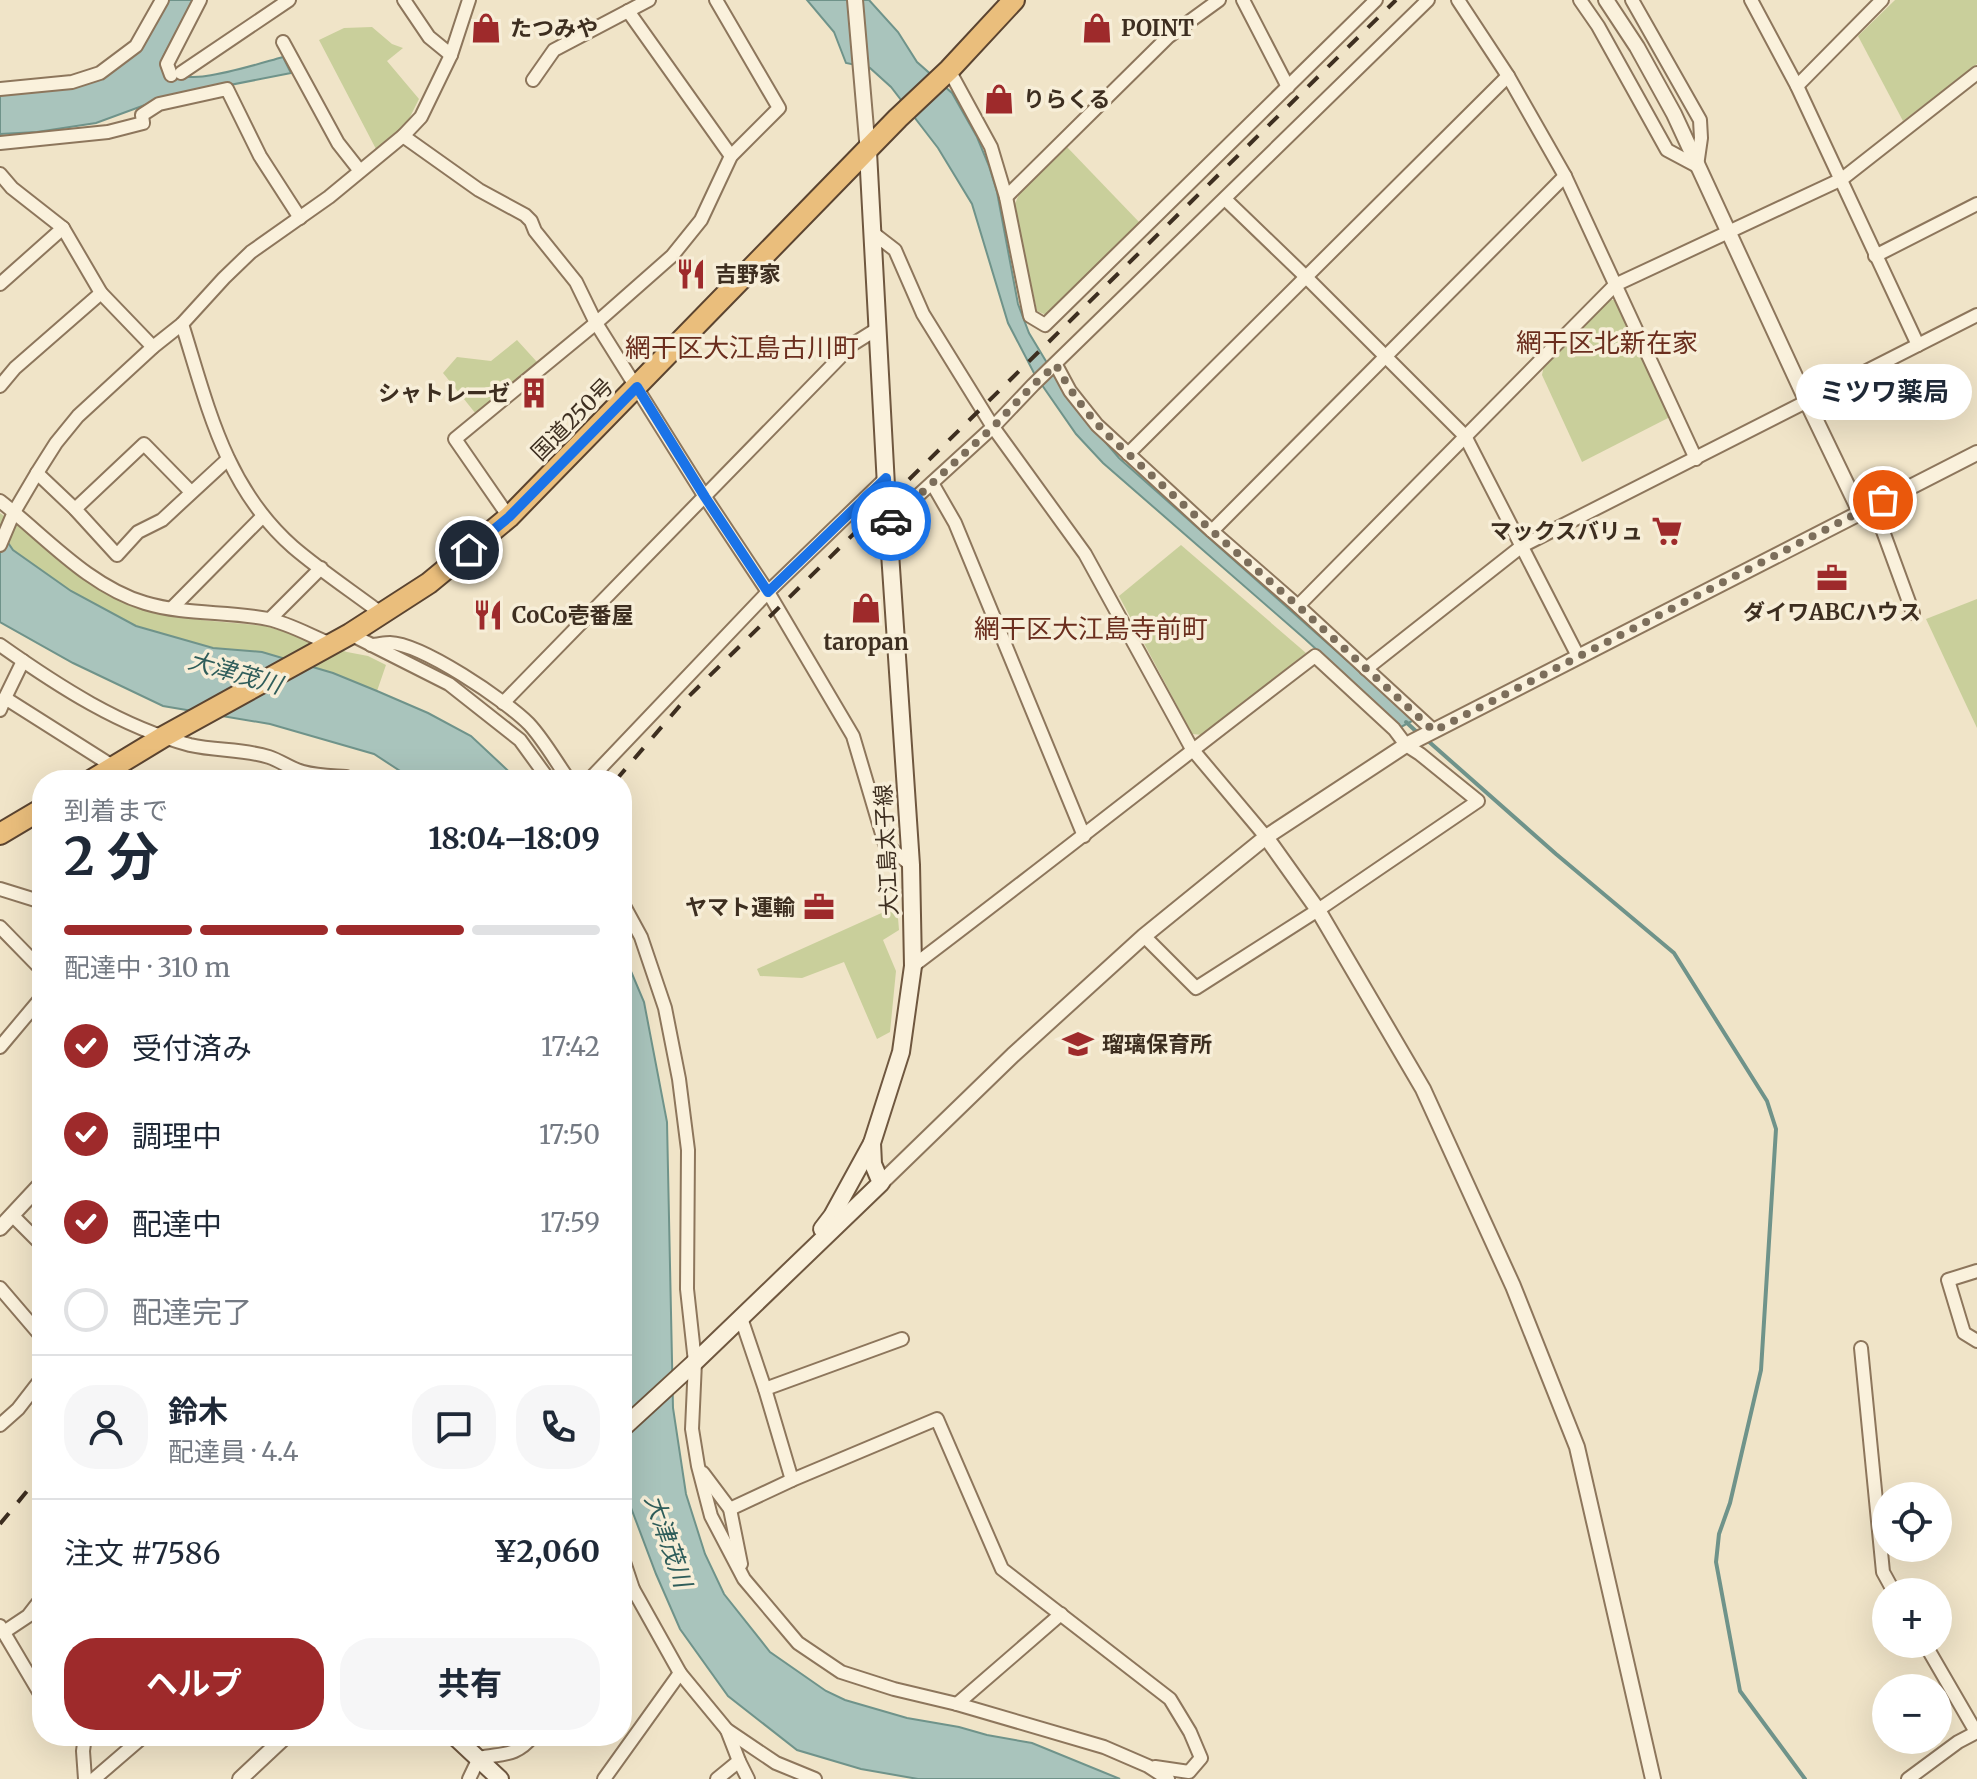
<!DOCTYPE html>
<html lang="ja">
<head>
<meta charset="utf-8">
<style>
	:root { --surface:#fff; --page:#f6f6f7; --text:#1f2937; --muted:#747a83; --line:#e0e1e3; --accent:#9e2a2b }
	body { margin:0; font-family:Merriweather,"Noto Sans JP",serif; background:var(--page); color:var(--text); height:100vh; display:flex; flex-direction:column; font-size:30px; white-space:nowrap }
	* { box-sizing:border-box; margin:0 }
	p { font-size:26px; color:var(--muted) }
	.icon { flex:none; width:44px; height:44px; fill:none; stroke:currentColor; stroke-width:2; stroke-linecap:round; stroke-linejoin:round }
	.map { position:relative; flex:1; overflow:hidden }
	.drawer { position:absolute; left:32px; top:770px; width:600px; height:976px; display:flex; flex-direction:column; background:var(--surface); border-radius:32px; box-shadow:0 8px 32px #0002 }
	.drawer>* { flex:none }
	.controls { position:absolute; left:1872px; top:1482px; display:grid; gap:16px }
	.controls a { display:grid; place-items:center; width:80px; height:80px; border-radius:50%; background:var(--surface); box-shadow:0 8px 32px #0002; font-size:40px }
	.pin { position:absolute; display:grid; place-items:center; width:68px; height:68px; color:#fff; margin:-34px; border:4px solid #fff; border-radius:50%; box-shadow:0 2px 8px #0007 }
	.courier { position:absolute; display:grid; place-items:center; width:80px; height:80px; margin:-40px; border:6px solid #1a73e8; border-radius:50%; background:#fff; color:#222; box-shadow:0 2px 10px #0007 }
	.bubble { position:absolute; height:56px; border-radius:28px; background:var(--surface); box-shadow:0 8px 32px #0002; font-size:26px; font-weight:700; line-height:56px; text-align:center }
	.headline em { font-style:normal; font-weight:700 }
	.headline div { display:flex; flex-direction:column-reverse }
	.headline { display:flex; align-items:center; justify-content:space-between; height:136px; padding:0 32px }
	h1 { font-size:52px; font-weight:700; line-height:60px }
	.bar { display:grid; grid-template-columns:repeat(4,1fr); gap:12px 8px; align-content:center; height:96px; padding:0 32px }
	.bar i { height:10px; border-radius:6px; background:var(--line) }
	.bar .selected { background:var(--accent) }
	.bar p { grid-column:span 4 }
	.line { display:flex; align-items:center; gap:20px; padding:0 32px; border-top:2px solid var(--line) }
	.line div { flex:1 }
	.round { display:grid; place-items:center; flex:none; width:84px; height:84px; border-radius:32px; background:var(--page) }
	ol { padding:0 32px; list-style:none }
	li { display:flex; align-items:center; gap:24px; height:88px }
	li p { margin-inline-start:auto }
	li .icon { padding:8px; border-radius:50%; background:var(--accent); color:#fff; stroke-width:4 }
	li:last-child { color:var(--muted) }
	li i { width:44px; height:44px; border:4px solid var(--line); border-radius:50% }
	.primary-button { display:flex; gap:16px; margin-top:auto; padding:16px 32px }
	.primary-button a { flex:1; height:92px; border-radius:32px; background:var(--accent); color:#fff; font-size:32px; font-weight:700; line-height:92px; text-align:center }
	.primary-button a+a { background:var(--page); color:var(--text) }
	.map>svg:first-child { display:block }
</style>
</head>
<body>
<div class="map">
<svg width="1977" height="1779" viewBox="0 0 1977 1779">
	<rect width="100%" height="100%" fill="#f0e4c8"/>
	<g fill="#c9cf9b">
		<path d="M1895,0h82v64l-74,57 -45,-85z"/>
		<path d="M372,27l20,17 11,4 -16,13 32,38 -11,22 -32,28 -57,-109 25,-12z"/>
		<path d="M1067,147l73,76 -94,92 -9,-4 -23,-105 6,-14z"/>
		<path d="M1608,300h9l53,117 -88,45 -40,-87 2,-10z"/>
		<path d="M517,340l20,22 -61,52 -33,-41 14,-16 34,4z"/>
		<path d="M0,513l126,89 34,11 41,7 65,6 81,26 21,4 18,9 -9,26 -44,-18 -71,-21 -49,-4 -77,-22 -65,-35 -58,-41 -13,-19z"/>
		<path d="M1181,545l125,108 -103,82 -11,-1 -73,-138z"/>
		<path d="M1977,599v129l-51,-109z"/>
		<path d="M897,906l2,24 -16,10 13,31 -6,61 -13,7 -33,-77 -42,16 -42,-2 -3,-7z"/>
	</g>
	<g fill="#a9c4bc" stroke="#6f938a" stroke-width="2">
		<path d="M167,0h26l-30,57 -2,9 7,12c11,-2 26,0 38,-2 27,-4 52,-12 77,-19l8,16 -127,25 -68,25 -59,9 -37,2v-41c51,-3 102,-2 138,-45 11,-14 19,-32 29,-48z"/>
		<path d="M807,0h62l29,32 19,30 35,31 25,44 12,29 8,26 21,112 11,29 41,68 49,57 295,262 -13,7 -96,-88 -202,-176 -27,-29 -41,-59 -27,-52 -36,-119 -34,-56 -47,-61 -21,-19 -24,-5 -12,-31z"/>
		<path d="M0,531l13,19 58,41 65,35 77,22 49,4 71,21 44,18 51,22 43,23 47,44h-104l-40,-26 -104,-30 -107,-18 -90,-43 -73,-41z"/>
		<path d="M622,950l22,52 23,120 6,286 13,86 19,60 19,40 46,58 56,39 19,9 62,18 52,9 28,8 45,8 88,36h-202l-57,-10 -64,-19 -69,-54 -48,-67 -24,-55 -34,-90z"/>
	</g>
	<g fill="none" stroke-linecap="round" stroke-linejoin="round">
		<g stroke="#6f938a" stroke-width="4">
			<path d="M1406,722l14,13"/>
			<path d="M1427,740l129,114 118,99 93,148 9,28 -15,241 -31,133 -11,31 -3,28 24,129 65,88"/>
		</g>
		<g stroke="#8d765c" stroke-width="16">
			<g id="minor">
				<path d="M404,0l25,37 22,18"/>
				<path d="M1243,0l45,87"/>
				<path d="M1458,0l50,76 57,100 131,283"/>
				<path d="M1580,0l18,26 69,124 30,16 4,-28 -1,-18 -68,-120"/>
				<path d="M1751,0l46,86 121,259"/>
				<path d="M628,11l103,145"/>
				<path d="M283,42l55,101 22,28"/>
				<path d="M949,70l42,77 15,50 24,119 15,9 331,-325"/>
				<path d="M181,73l108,-73"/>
				<path d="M171,75l-4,-11 33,-64"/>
				<path d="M533,80l21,-30 95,-50"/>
				<path d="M1797,86l85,-86"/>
				<path d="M0,89l72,-7 28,-9 36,-27 26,-46"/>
				<path d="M403,136l76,54 46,25 6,6 4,10 41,51 20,41 109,174 63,95 85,144 32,108 26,21"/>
				<path d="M0,143l108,-11 35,-9 -1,-8 17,-11 68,-15 33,67 40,62"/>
				<path d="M0,174l12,14 51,40 38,65 52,54"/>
				<path d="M1006,197l162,-160 51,-37"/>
				<path d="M1225,199l82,79 158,158 113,220"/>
				<path d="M873,233l22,17 28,64 70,113 92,127 107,195 74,88"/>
				<path d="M1875,256l102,-52"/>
				<path d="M0,284l63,-56"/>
				<path d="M182,324c26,83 43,163 111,223 28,24 60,45 89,67"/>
				<path d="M1056,365l14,26 27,34 115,106 86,75 136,125"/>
				<path d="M0,386l15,-18 86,-75"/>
				<path d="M1128,454l380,-378"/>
				<path d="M37,473l38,36 42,46 21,-23 24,-12 66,-61"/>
				<path d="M932,483l23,40 129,313"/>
				<path d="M0,501c45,35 88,85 145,102 40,12 83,8 123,16 20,4 43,17 63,25"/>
				<path d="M75,509l69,-65 47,48"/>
				<path d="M1860,512l20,11 33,90"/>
				<path d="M509,517l-54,-78 141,-116 76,-67 29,-36 30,-64 48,-48 -63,-108"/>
				<path d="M888,523l105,-96 40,-42 395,-385"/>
				<path d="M1212,531l353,-355"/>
				<path d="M0,545l14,-33 23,-39 19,-30 22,-27 75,-69 29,-23 42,-46 27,-26 78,-55 74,-61 18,-19 30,-62 18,-55"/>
				<path d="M1298,606l317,-321 227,-106 135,-106"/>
				<path d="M172,608l91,-92"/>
				<path d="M270,619l51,-51"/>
				<path d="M350,634l99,50 71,56 29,40"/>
				<path d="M0,645c58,41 121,82 190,100 26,6 54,4 79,12 12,4 22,12 34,15 14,4 29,4 43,5l6,3"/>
				<path d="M371,645c6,0 13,-2 19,-2 32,1 115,57 139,81 15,16 27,38 40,56"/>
				<path d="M1366,669l156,-123 455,-231"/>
				<path d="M5,698l18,-37"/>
				<path d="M503,703l350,-359 24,-15"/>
				<path d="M0,710l5,-12 109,69"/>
				<path d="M589,780l179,-188 118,-114"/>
				<path d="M0,889l42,13"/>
				<path d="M622,902l19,35 24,71 14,71 9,71 -1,139 8,73 -3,67 6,37 13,50 33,63 54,64 43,29 53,17 63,15 147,43 44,19 20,13"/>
				<path d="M0,927l42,43"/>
				<path d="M913,966c135,-102 267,-207 402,-310l79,73 12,16 14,9 58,47 -160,109 -122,78 -52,-52"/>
				<path d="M0,1047l42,-50"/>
				<path d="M12,1215l30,30"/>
				<path d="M1977,1271l-29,9 16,53 13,8"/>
				<path d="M0,1288l42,49"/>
				<path d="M741,1318l24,71 27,91"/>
				<path d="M1861,1348l22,224 11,20"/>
				<path d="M765,1389l137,-50"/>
				<path d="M0,1425l18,-16 24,-31"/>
				<path d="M703,1473l27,36 11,55"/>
				<path d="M730,1509l62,-29 145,-61 65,150 168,130 20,33 11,26 -12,14 -34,-5"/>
				<path d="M622,1556l11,33 47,84 47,57 49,33 39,16"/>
				<path d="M622,1604l11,-15"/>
				<path d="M0,1626l42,71"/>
				<path d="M4,1632l24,-16 14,-18"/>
				<path d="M1925,1644l51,88"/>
				<path d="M957,1704l104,-90"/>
				<path d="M727,1730l12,31 9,18"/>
				<path d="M85,1779l-2,-28 2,-15"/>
				<path d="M94,1779l50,-43"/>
				<path d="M469,1779l10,-21c24,-5 37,-1 54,-22"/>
				<path d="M604,1779l76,-106"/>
				<path d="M717,1779l22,-18"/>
				<path d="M1908,1779l50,-37 19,-10"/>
			</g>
		</g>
		<g stroke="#8d765c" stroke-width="18">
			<g id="tertiary">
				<path d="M855,0l13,152"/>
				<path d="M1606,0l31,47 37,67 133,288 53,110"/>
				<path d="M1266,837l52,73 105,179 90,197 64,161 76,332"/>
				<path d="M881,1183l132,-128 131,-119 122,-99 140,-92 571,-292"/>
				<path d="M0,1228l42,-45"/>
				<path d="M240,1779l46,-43"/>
			</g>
		</g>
		<g stroke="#6f573f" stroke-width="20">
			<g id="secondary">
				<path d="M822,1229l10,-13 40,-73"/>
				<path d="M622,1429l73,-67 186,-179 -8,-19 -1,-21 29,-91 12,-86 -2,-101 -23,-342 -20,-371"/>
				<path d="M454,1736l46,43"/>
			</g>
		</g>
		<g stroke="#5b4430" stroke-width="24">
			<g id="trunk">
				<path d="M92,780l71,-43 187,-103 79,-51 80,-66 389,-399 51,-48 65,-70"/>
				<path d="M0,834l42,-25"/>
			</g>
		</g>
		<use href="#minor" stroke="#faf1dc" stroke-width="12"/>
		<use href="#tertiary" stroke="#faf1dc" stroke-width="14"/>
		<use href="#secondary" stroke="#faf1dc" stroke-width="16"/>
		<use href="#trunk" stroke="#eabe7c" stroke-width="20"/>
		<g stroke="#3d2e20" stroke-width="4" stroke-dasharray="14 14" stroke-linecap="butt">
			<path d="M616,780l67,-78 713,-702"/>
			<path d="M0,1524l42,-51"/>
		</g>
	</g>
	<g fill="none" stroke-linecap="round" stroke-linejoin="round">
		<path stroke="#7c6e5b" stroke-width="8" stroke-dasharray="0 14.4" d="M891,521l102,-94 40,-42 23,-20c15,28 33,52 56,74l100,92 86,75 136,125 449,-231"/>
		<path stroke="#1a73e8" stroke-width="10" d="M469,550l40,-33 128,-130 68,110 63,95 118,-114 2,45 3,-2"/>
	</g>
	<defs>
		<g id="shop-bare" transform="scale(2.4)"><path d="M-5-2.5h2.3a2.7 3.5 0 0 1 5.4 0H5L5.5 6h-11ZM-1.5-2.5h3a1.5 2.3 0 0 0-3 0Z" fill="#9e2a2b" stroke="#f7eed8" stroke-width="2.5" paint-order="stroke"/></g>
		<g id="restaurant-bare" transform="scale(2.4)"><path d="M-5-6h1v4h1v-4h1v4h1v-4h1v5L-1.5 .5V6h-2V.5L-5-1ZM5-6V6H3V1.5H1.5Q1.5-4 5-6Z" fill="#9e2a2b" stroke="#f7eed8" stroke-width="2.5" paint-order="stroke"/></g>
		<g id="building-bare" transform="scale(2.4)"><path d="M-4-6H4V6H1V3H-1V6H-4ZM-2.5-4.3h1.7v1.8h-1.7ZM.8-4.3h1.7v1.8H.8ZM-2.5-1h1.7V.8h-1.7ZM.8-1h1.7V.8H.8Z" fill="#9e2a2b" stroke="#f7eed8" stroke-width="2.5" paint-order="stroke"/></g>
		<g id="supermarket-bare" transform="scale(2.4)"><path d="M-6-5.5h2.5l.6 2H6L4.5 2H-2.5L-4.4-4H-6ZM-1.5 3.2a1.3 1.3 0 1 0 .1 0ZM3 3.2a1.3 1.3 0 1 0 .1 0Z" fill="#9e2a2b" stroke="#f7eed8" stroke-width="2.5" paint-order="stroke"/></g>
		<g id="office-bare" transform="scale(2.4)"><path d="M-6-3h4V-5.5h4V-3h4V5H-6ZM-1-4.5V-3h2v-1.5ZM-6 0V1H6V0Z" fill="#9e2a2b" stroke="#f7eed8" stroke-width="2.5" paint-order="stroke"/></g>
		<g id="school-bare" transform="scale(2.4)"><path d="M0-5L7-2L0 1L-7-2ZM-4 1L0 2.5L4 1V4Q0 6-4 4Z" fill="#9e2a2b" stroke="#f7eed8" stroke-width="2.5" paint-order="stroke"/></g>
	</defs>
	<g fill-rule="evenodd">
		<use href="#shop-bare" x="486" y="28"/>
		<use href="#shop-bare" x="1097" y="28"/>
		<use href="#shop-bare" x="999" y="99"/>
		<use href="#restaurant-bare" x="691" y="274"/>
		<use href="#building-bare" x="534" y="393"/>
		<use href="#supermarket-bare" x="1667" y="531"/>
		<use href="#office-bare" x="1832" y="578"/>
		<use href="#shop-bare" x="866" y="608"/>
		<use href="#restaurant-bare" x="488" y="615"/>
		<use href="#office-bare" x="819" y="907"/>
		<use href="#school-bare" x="1078" y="1044"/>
	</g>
	<g text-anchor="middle" stroke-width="7" stroke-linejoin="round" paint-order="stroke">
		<g font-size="22" font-weight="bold" fill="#3d2e20" stroke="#f7eed8" text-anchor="start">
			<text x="510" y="36">たつみや</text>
			<text x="1121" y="36">POINT</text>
			<text x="1023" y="107">りらくる</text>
			<text x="715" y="282">吉野家</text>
			<text x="510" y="401" text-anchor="end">シャトレーゼ</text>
			<text x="1643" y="539" text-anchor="end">マックスバリュ</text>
			<text x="1832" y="620" text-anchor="middle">ダイワABCハウス</text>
			<text x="512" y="623">CoCo壱番屋</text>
			<text x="866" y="650" text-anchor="middle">taropan</text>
			<text x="795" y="915" text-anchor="end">ヤマト運輸</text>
			<text x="1102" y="1052">瑠璃保育所</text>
		</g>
		<g font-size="22" fill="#3d2e20" stroke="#f7eed8">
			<text transform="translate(572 419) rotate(-45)" y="8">国道250号</text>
			<text transform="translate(886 850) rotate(-93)" y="8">大江島太子線</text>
		</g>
		<g font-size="24" font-style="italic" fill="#2f5d5a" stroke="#f7eed8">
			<text transform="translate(235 673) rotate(16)" y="8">大津茂川</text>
			<text transform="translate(668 1541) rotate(71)" y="8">大津茂川</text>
		</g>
		<g font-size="26" fill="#6b2e1e" stroke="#f7eed8">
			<text x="1607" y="352">網干区北新在家</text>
			<text x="742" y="357">網干区大江島古川町</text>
			<text x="1091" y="638">網干区大江島寺前町</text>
		</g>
	</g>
</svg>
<div class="controls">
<a><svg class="icon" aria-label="locate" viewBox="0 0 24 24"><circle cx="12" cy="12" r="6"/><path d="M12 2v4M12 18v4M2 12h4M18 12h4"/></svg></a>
<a>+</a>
<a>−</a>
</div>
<div class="pin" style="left:1883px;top:500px;background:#ea580c"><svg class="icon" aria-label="bag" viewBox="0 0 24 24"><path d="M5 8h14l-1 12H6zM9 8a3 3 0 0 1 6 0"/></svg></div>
<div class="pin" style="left:469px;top:550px;background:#1f2937"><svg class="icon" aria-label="home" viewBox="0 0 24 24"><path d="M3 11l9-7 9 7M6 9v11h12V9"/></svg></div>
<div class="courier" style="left:891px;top:521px"><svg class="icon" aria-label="car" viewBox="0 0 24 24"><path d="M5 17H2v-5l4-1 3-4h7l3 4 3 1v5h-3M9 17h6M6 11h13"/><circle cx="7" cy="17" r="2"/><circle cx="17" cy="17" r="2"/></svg></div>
<div class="bubble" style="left:1796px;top:364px;width:176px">ミツワ薬局</div>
<section class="drawer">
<div class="headline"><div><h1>2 分</h1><p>到着まで</p></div><em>18:04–18:09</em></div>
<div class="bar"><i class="selected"></i><i class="selected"></i><i class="selected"></i><i></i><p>配達中 · 310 m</p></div>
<ol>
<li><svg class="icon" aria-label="check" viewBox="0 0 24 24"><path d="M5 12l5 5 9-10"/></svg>受付済み<p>17:42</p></li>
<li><svg class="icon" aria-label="check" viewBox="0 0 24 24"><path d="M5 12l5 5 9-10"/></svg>調理中<p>17:50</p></li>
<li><svg class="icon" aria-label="check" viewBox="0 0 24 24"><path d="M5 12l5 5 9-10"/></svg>配達中<p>17:59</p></li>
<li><i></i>配達完了</li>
</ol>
<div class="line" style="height:144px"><a class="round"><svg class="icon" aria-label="person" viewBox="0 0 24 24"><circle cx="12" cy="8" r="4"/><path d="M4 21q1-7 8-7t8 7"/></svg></a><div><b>鈴木</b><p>配達員 · 4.4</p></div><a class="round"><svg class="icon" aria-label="chat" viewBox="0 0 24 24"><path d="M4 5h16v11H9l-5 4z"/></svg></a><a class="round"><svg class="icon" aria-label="phone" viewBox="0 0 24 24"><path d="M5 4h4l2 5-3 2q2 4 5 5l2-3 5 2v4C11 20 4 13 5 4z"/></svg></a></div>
<div class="line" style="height:104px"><div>注文 #7586</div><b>¥2,060</b></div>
<div class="primary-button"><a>ヘルプ</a><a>共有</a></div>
</section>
</div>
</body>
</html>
